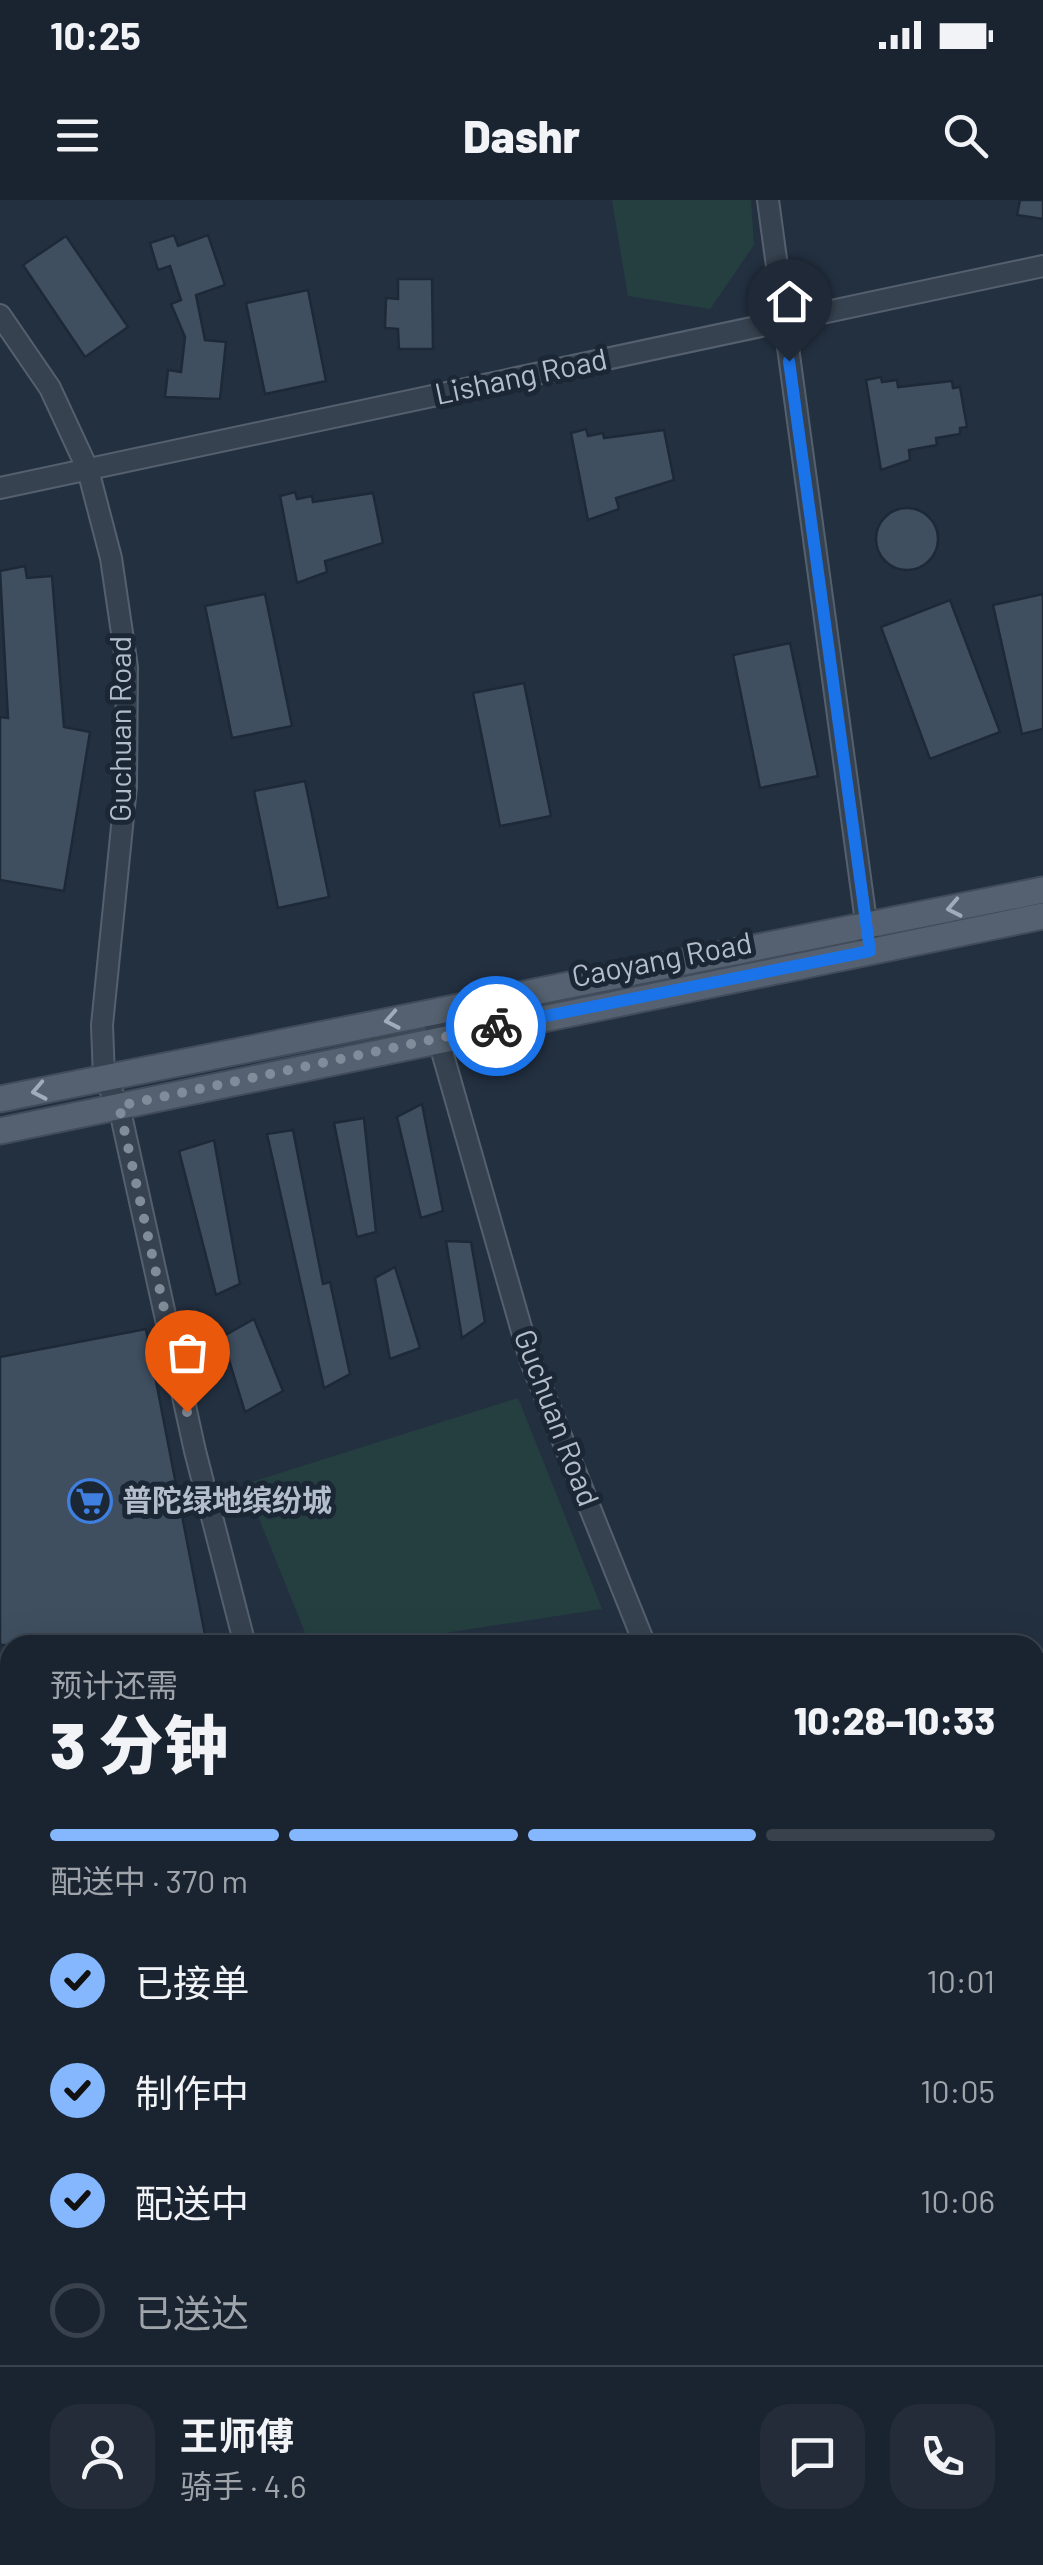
<!DOCTYPE html>
<html lang="zh">
<head>
<meta charset="utf-8">
<style>
	:root { --surface:#1a2430; --page:#232c38; --text:#f1f3f6; --muted:#9fa4ab; --line:#38414c; --accent:#85b7fe }
	body { margin:0; font-family:Barlow,"Noto Sans SC",sans-serif; background:var(--page); color:var(--text); height:100vh; display:flex; flex-direction:column; font-size:38px; white-space:nowrap }
	* { box-sizing:border-box; margin:0 }
	p { font-size:32px; color:var(--muted) }
	.icon { flex:none; width:55px; height:55px; fill:none; stroke:currentColor; stroke-width:2; stroke-linecap:round; stroke-linejoin:round }
	.map { position:relative; flex:1; overflow:hidden }
	.panel { position:absolute; left:0px; top:1435px; width:1045px; height:930px; display:flex; flex-direction:column; background:var(--surface); border-radius:30px 30px 0 0; box-shadow:0 10px 40px #0002,0 0 0 2px var(--line) }
	.panel>* { flex:none }
	.pin { position:absolute; display:grid; place-items:center; width:85px; height:85px; color:#fff; margin:-102px -42px; border-radius:50% 50% 50% 0; rotate:-45deg; box-shadow:0 0 10px #0007 }
	.pin .icon { rotate:45deg }
	.courier { position:absolute; display:grid; place-items:center; width:100px; height:100px; margin:-50px; border:8px solid #1a73e8; border-radius:50%; background:#fff; color:#222; box-shadow:0 2px 12px #0007 }
	.overview em { font-style:normal; font-weight:800 }
	.overview div { display:flex; flex-direction:column-reverse }
	.overview { display:flex; align-items:center; justify-content:space-between; height:170px; padding:0 50px }
	h1 { font-size:65px; font-weight:800; line-height:75px }
	.bar { display:grid; grid-template-columns:repeat(4,1fr); gap:15px 10px; align-content:center; height:120px; padding:0 50px }
	.bar i { height:12px; border-radius:8px; background:var(--line) }
	.bar .current { background:var(--accent) }
	.bar p { grid-column:span 4 }
	.line { display:flex; align-items:center; gap:25px; padding:0 50px; border-top:2px solid var(--line) }
	.line div { flex:1 }
	.round { display:grid; place-items:center; flex:none; width:105px; height:105px; border-radius:30px; background:var(--page) }
	ol { padding:0 50px; list-style:none }
	li { display:flex; align-items:center; gap:30px; height:110px }
	li p { margin-inline-start:auto }
	li .icon { padding:10px; border-radius:50%; background:var(--accent); color:#111; stroke-width:4 }
	li:last-child { color:var(--muted) }
	li i { width:55px; height:55px; border:5px solid var(--line); border-radius:50% }
	.status { display:flex; justify-content:space-between; align-items:center; height:70px; padding:0 50px; background:var(--surface); direction:ltr }
	.status svg { height:28px; fill:currentColor }
	header { display:flex; justify-content:space-between; align-items:center; height:130px; padding:0 50px; background:var(--surface); font-size:45px; font-weight:800 }
	.map>svg:first-child { display:block }
</style>
</head>
<body>
<div class="status"><b>10:25</b><svg viewBox="0 0 49 12"><path d="M0 12V9h3v3zM5 12V6h3v6zM10 12V3h3v9zM15 12V0h3v12zM26 1h20v11H26zM47 4h2v5h-2z"/></svg></div>
<header><svg class="icon" aria-label="menu" viewBox="0 0 24 24"><path d="M4 6h16M4 12h16M4 18h16"/></svg>Dashr<svg class="icon" aria-label="search" viewBox="0 0 24 24"><circle cx="10" cy="10" r="6"/><path d="M15 15l6 6"/></svg></header>
<div class="map">
<svg width="1043" height="2365" viewBox="0 0 1043 2365">
	<rect width="100%" height="100%" fill="#233040"/>
	<g fill="#253f41">
		<path d="M751,0l3,45 -44,64 -82,-13 -16,-96z"/>
		<path d="M518,1198l84,211 -235,36h-57l-65,-161z"/>
		<path d="M1043,2165v200h-226l10,-10h208v-189z"/>
	</g>
	<g fill="none" stroke-linecap="round" stroke-linejoin="round">
		<g stroke="#364c68" stroke-width="32">
			<path d="M1035,2166l8,-1"/>
			<path d="M0,2257l10,-2"/>
		</g>
	</g>
	<g fill="#3f4f60" stroke="#1e2937" stroke-width="2.5">
		<path d="M1020,0h23v19l-26,-4z"/>
		<path d="M174,35l4,11 30,-11 17,50 -29,10 9,45 21,2 -6,57 -55,-2 3,-27 13,2 4,-35 -14,-33 10,-4 -11,-34 -12,4 -8,-27z"/>
		<path d="M66,36l62,91 -43,30 -62,-92z"/>
		<path d="M398,79h34l1,70h-34l-1,-20 -13,-1 1,-30 12,1z"/>
		<path d="M308,90l18,91 -61,13 -19,-91z"/>
		<path d="M881,177l1,5 15,-2 1,7 54,-6 1,7 7,-1 7,40 -7,1v6l-24,4 1,7 -28,5 1,10 -29,10 -15,-90z"/>
		<path d="M586,229l2,7 15,-3 1,5 60,-8 10,50 -58,18 3,11 -31,11 -17,-87z"/>
		<path d="M295,292l2,7 15,-3 1,6 60,-9 10,50 -58,18 2,11 -30,11 -17,-87z"/>
		<circle cx="907" cy="339" r="31"/>
		<path d="M25,366l2,12 25,-2 12,151 26,5 -26,159 -64,-11v-163l8,1 -8,-147z"/>
		<path d="M265,394l27,132 -60,12 -27,-132z"/>
		<path d="M1043,394v135l-21,5 -29,-129z"/>
		<path d="M950,400l50,132 -70,27 -49,-132z"/>
		<path d="M790,443l28,133 -58,12 -27,-133z"/>
		<path d="M524,483l27,133 -51,10 -27,-133z"/>
		<path d="M305,581l24,116 -51,11 -24,-117z"/>
		<path d="M422,904l21,107 -22,7 -24,-101z"/>
		<path d="M364,918l12,114 -19,5 -23,-114z"/>
		<path d="M293,930l30,154 7,-2 20,92 -26,14 -57,-254z"/>
		<path d="M214,940l26,144 -24,11 -37,-144z"/>
		<path d="M446,1041l25,1 14,80 -23,16z"/>
		<path d="M395,1067l25,81 -30,11 -15,-81z"/>
		<path d="M254,1119l29,72 -38,21 -23,-75z"/>
		<path d="M146,1129l61,316h-207v-288z"/>
	</g>
	<g fill="none" stroke-linecap="round" stroke-linejoin="round">
		<g stroke="#55606e" stroke-width="24">
			<g id="minor">
				<path d="M768,0l102,751"/>
				<path d="M0,115l50,73 38,82 23,88 16,109 -1,120 -24,238 2,53 15,28 76,345 50,194"/>
				<path d="M0,288l1043,-222"/>
				<path d="M431,813l99,346 115,286"/>
				<path d="M0,1577l10,-2"/>
				<path d="M1035,2059h8"/>
				<path d="M0,2195l10,-4"/>
				<path d="M471,2365l6,-10"/>
			</g>
		</g>
		<g stroke="#414b59" stroke-width="29">
			<g id="major">
				<path d="M0,899l1043,-209"/>
				<path d="M0,931l1043,-215"/>
			</g>
		</g>
		<use href="#minor" stroke="#374250" stroke-width="20"/>
		<use href="#major" stroke="#556170" stroke-width="25"/>
	</g>
	<defs><path id="oneway-chevron" d="M-2-3.5L2.5 0L-2 3.5" fill="none" stroke-width="1.6" stroke-linecap="round" stroke-linejoin="round" transform="scale(2.5)"/></defs>
	<g stroke="#a1abb9">
		<use href="#oneway-chevron" transform="translate(954 708) rotate(169)"/>
		<use href="#oneway-chevron" transform="translate(392 820) rotate(169)"/>
		<use href="#oneway-chevron" transform="translate(39 891) rotate(169)"/>
	</g>
	<g fill="none" stroke-linecap="round" stroke-linejoin="round">
		<path stroke="#818c9a" stroke-width="10" stroke-dasharray="0 18" d="M187,1212l-68,-306 377,-80"/>
		<path stroke="#1a73e8" stroke-width="12" d="M496,826l374,-75 -81,-590"/>
	</g>
	<defs>
		<g id="supermarket-ring" transform="scale(2.25)"><circle r="9.5" fill="#1c2735" stroke="#3f7fe0" stroke-width="1.5"/><path d="M-6-5.5h2.5l.6 2H6L4.5 2H-2.5L-4.4-4H-6ZM-1.5 3.2a1.3 1.3 0 1 0 .1 0ZM3 3.2a1.3 1.3 0 1 0 .1 0Z" fill="#3f7fe0"/></g>
	</defs>
	<g fill-rule="evenodd">
		<use href="#supermarket-ring" x="90" y="1301"/>
	</g>
	<g text-anchor="middle" stroke-width="10" stroke-linejoin="round" paint-order="stroke">
		<g font-size="30" fill="#b4bdcb" stroke="#1c2735">
			<text transform="translate(521 177) rotate(-12)" y="10">Lishang Road</text>
			<text transform="translate(121 529) rotate(-90)" y="10">Guchuan Road</text>
			<text transform="translate(662 760) rotate(-11)" y="10">Caoyang Road</text>
			<text transform="translate(556 1218) rotate(69)" y="10">Guchuan Road</text>
		</g>
		<g font-size="30" font-weight="bold" fill="#b4bdcb" stroke="#1c2735" text-anchor="start">
			<text x="122" y="1311">普陀绿地缤纷城</text>
		</g>
	</g>
</svg>
<div class="pin" style="left:187px;top:1212px;background:#ea580c"><svg class="icon" aria-label="bag" viewBox="0 0 24 24"><path d="M5 8h14l-1 12H6zM9 8a3 3 0 0 1 6 0"/></svg></div>
<div class="pin" style="left:789px;top:161px;background:#1f2937"><svg class="icon" aria-label="home" viewBox="0 0 24 24"><path d="M3 11l9-7 9 7M6 9v11h12V9"/></svg></div>
<div class="courier" style="left:496px;top:826px"><svg class="icon" aria-label="bike" viewBox="0 0 24 24"><circle cx="6" cy="16" r="4"/><circle cx="18" cy="16" r="4"/><path d="M6 16l4-8h5l3 8M10 8l3 8H6M13 5h3"/></svg></div>
<section class="panel">
<div class="overview"><div><h1>3 分钟</h1><p>预计还需</p></div><em>10:28–10:33</em></div>
<div class="bar"><i class="current"></i><i class="current"></i><i class="current"></i><i></i><p>配送中 · 370 m</p></div>
<ol>
<li><svg class="icon" aria-label="check" viewBox="0 0 24 24"><path d="M5 12l5 5 9-10"/></svg>已接单<p>10:01</p></li>
<li><svg class="icon" aria-label="check" viewBox="0 0 24 24"><path d="M5 12l5 5 9-10"/></svg>制作中<p>10:05</p></li>
<li><svg class="icon" aria-label="check" viewBox="0 0 24 24"><path d="M5 12l5 5 9-10"/></svg>配送中<p>10:06</p></li>
<li><i></i>已送达</li>
</ol>
<div class="line" style="height:180px"><a class="round"><svg class="icon" aria-label="person" viewBox="0 0 24 24"><circle cx="12" cy="8" r="4"/><path d="M4 21q1-7 8-7t8 7"/></svg></a><div><b>王师傅</b><p>骑手 · 4.6</p></div><a class="round"><svg class="icon" aria-label="chat" viewBox="0 0 24 24"><path d="M4 5h16v11H9l-5 4z"/></svg></a><a class="round"><svg class="icon" aria-label="phone" viewBox="0 0 24 24"><path d="M5 4h4l2 5-3 2q2 4 5 5l2-3 5 2v4C11 20 4 13 5 4z"/></svg></a></div>
</section>
</div>
</body>
</html>
